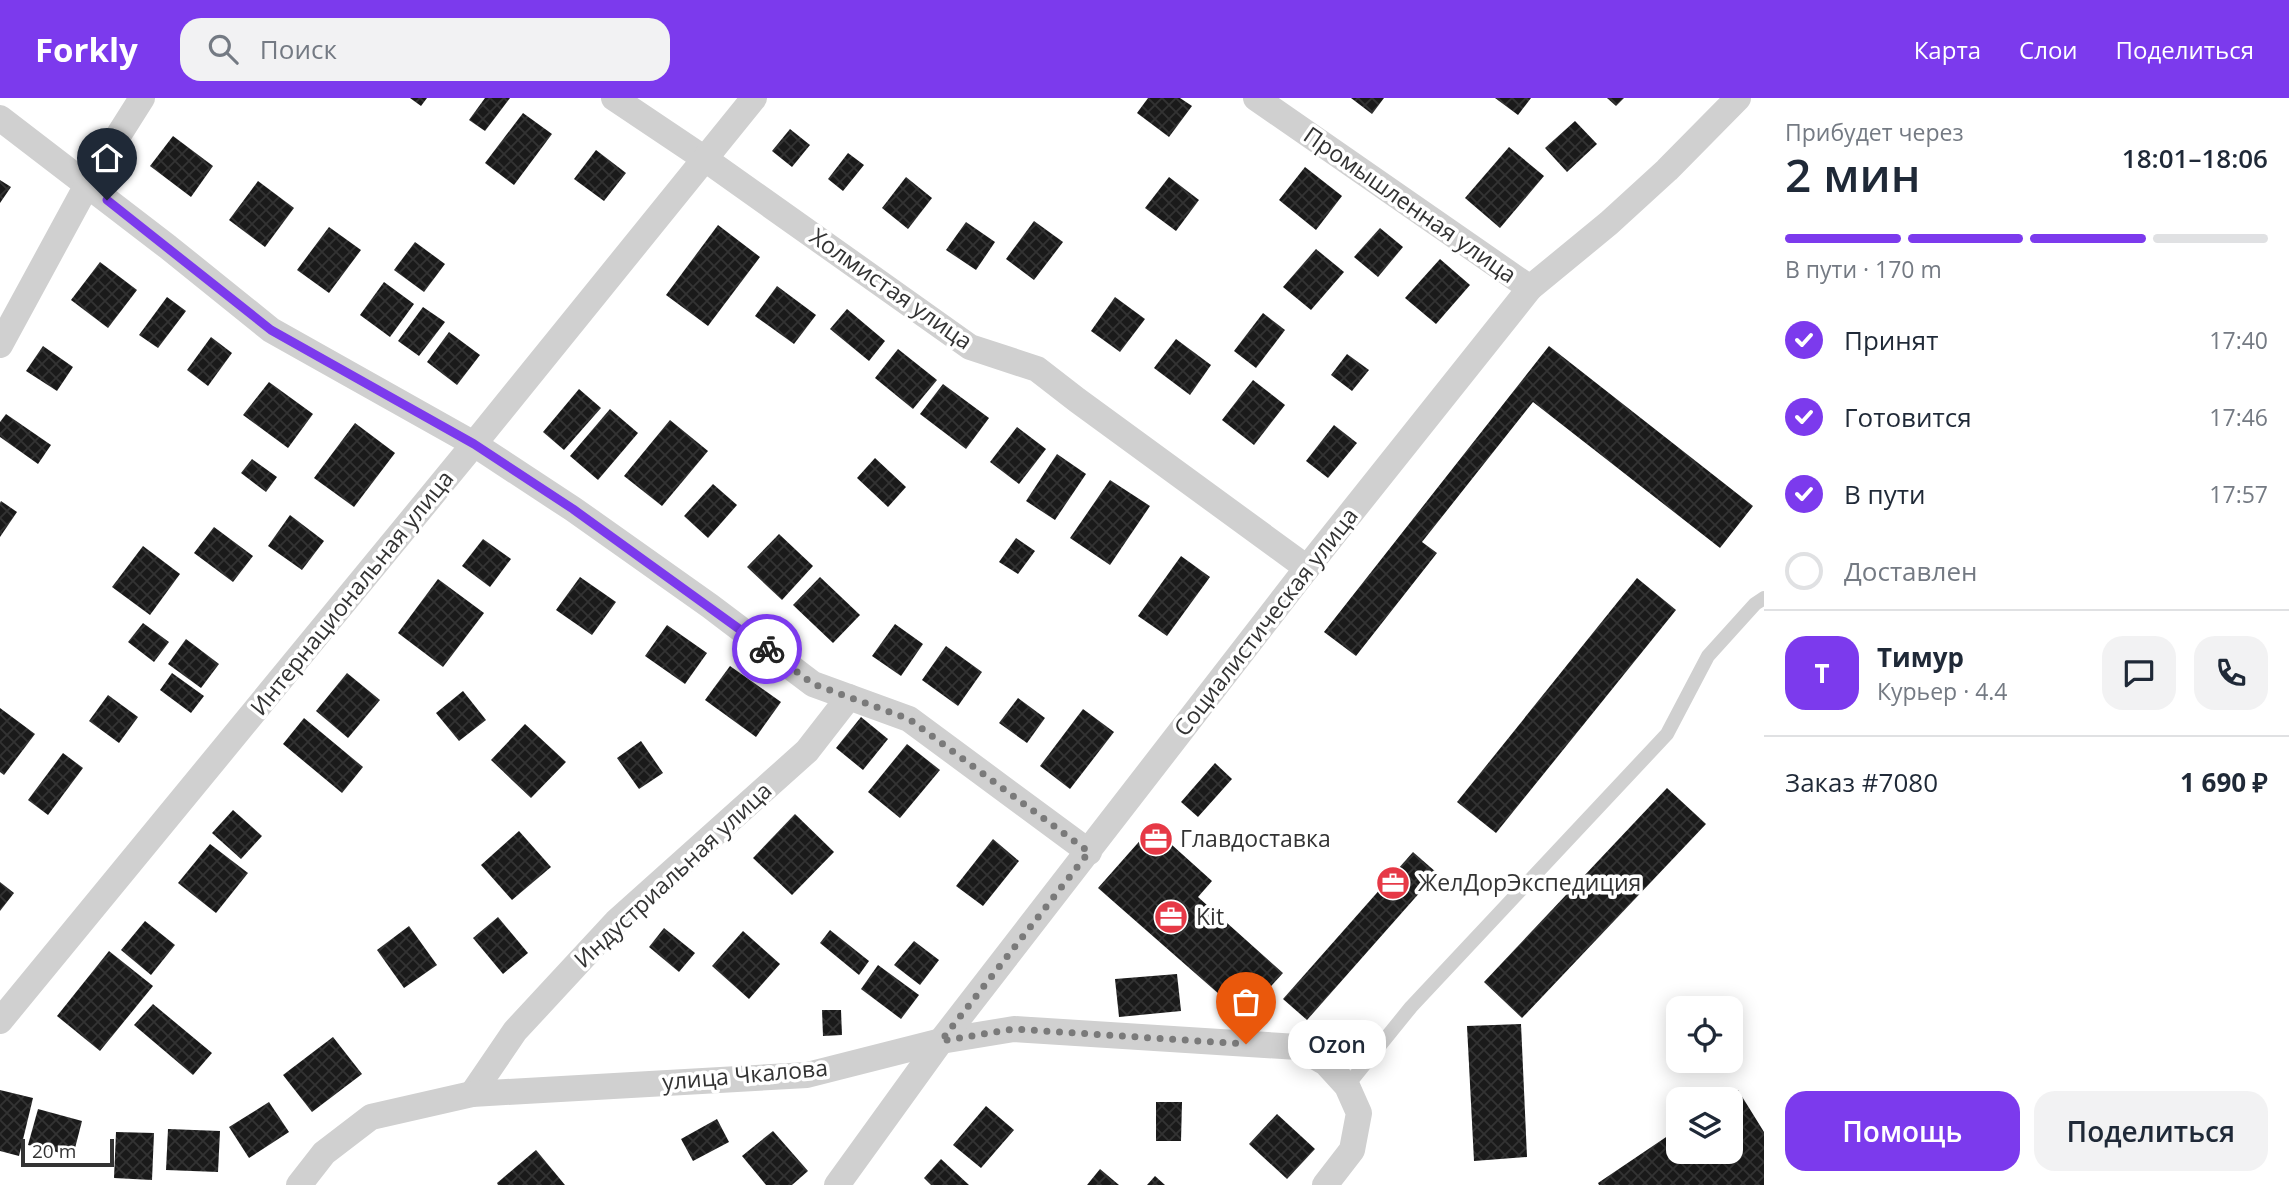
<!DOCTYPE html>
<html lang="ru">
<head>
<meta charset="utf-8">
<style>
	:root { --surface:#fff; --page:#f2f2f3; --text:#1f2937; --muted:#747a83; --line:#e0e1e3; --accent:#7c3aed }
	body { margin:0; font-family:"Open Sans",sans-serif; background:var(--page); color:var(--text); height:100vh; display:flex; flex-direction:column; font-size:26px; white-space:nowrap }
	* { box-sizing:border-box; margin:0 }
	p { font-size:23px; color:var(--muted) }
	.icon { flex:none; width:38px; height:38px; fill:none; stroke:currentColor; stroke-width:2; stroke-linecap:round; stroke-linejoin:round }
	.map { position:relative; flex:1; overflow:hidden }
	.panel { display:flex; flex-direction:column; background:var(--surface); width:525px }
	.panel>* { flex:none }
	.tools { position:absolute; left:1666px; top:898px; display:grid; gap:14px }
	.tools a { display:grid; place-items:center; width:77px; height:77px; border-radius:14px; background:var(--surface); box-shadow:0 4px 18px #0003; font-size:35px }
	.scale { position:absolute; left:21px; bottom:18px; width:93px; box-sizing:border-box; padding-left:7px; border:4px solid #333; border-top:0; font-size:19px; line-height:24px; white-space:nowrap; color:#333; -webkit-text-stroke:5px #fff; paint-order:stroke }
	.pin { position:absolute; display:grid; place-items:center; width:60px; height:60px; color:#fff; margin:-72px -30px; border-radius:50% 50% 50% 0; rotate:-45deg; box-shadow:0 0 7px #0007 }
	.pin .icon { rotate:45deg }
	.courier { position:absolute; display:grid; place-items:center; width:70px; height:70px; margin:-35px; border:5px solid #7c3aed; border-radius:50%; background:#fff; color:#222; box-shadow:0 2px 9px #0007 }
	.bubble { position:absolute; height:49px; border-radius:21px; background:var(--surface); box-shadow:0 4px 18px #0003; font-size:23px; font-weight:600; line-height:49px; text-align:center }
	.overview em { font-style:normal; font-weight:600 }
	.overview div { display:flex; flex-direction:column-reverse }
	.overview { display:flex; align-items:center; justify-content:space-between; height:119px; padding:0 21px }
	h1 { font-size:46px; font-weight:600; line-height:52px }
	.bar { display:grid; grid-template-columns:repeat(4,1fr); gap:10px 7px; align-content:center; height:84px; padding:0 21px }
	.bar i { height:9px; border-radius:5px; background:var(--line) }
	.bar .active { background:var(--accent) }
	.bar p { grid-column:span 4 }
	.line { display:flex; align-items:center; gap:18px; padding:0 21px; border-top:2px solid var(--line) }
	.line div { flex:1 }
	.round { display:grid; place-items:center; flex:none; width:74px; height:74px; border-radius:21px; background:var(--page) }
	ol { padding:0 21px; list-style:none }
	li { display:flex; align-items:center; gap:21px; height:77px }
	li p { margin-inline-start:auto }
	li .icon { padding:7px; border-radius:50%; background:var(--accent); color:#fff; stroke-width:4 }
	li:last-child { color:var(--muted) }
	li i { width:38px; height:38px; border:4px solid var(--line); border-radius:50% }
	.button { display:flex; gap:14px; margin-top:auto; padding:14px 21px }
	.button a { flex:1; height:80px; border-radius:21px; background:var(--accent); color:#fff; font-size:28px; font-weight:600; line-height:80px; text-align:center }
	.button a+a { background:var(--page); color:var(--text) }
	header { display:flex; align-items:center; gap:42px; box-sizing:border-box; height:98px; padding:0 35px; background:var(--accent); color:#fff }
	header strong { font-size:33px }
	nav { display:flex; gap:38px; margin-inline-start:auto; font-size:24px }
	.search { width:490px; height:63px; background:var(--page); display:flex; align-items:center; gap:18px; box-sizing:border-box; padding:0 24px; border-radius:21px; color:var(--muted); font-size:26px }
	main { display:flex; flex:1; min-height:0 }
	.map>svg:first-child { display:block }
</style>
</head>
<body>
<header>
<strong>Forkly</strong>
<div class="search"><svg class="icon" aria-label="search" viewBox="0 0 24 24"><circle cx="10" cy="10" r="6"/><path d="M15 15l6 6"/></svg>Поиск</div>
<nav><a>Карта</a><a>Слои</a><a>Поделиться</a></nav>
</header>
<main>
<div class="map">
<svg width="1764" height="1087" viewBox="0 0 1764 1087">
	<defs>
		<pattern id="building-cross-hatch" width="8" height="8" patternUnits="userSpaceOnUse" patternTransform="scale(1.75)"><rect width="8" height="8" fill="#1a1a1a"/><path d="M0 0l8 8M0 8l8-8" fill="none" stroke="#333"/></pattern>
	</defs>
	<rect width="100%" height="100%" fill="#fff"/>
	<g fill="url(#building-cross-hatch)">
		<path d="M410,0h17l-6,8z"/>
		<path d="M485,0h25l-25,33 -16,-11z"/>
		<path d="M1148,0h32l12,8 -23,31 -32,-24z"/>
		<path d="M1351,0h33l-12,16z"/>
		<path d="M1495,0h36l-13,17z"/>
		<path d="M1607,0h17l-8,8z"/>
		<path d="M523,15l29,21 -38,51 -29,-22z"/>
		<path d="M1575,23l22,23 -30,28 -22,-24z"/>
		<path d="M790,31l20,16 -18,22 -20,-16z"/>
		<path d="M173,38l40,30 -22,31 -41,-31z"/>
		<path d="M1509,49l35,29 -44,52 -35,-30z"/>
		<path d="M596,52l30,23 -22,28 -30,-22z"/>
		<path d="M848,55l16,12 -21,26 -15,-12z"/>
		<path d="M1305,69l37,29 -26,34 -37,-30z"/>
		<path d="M906,79l26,21 -24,31 -26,-21z"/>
		<path d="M1169,79l30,23 -23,31 -31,-23z"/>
		<path d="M0,82l11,7 -11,16z"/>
		<path d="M258,83l36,27 -29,39 -36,-27z"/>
		<path d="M1034,123l29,21 -29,38 -28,-21z"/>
		<path d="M966,124l29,20 -19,28 -30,-20z"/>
		<path d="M718,127l42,32 -52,69 -42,-31z"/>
		<path d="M329,129l32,23 -32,43 -32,-23z"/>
		<path d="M1380,130l23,19 -25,30 -24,-20z"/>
		<path d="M415,144l30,22 -21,28 -30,-22z"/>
		<path d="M1316,151l28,23 -33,38 -28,-23z"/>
		<path d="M1440,161l30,26 -34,39 -31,-26z"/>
		<path d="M100,164l37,28 -29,38 -37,-28z"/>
		<path d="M384,184l30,22 -24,33 -30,-22z"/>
		<path d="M777,188l39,29 -22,29 -39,-28z"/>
		<path d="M167,199l19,14 -28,37 -19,-13z"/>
		<path d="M1115,199l30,22 -25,33 -29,-21z"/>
		<path d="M423,209l22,15 -26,34 -21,-15z"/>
		<path d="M847,211l38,32 -16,20 -39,-32z"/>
		<path d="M1263,215l22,17 -29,38 -22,-17z"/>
		<path d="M449,234l31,23 -23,30 -30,-23z"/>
		<path d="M211,239l21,16 -24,33 -21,-16z"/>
		<path d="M1176,241l35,26 -21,30 -36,-27z"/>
		<path d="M43,248l30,21 -16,24 -31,-20z"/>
		<path d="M1549,248l204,160 -33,42 -187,-146 -111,140 15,11 -81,103 -32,-24z"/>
		<path d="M898,251l39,31 -24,29 -38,-31z"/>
		<path d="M1347,256l22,16 -17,21 -21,-16z"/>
		<path d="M1253,282l32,25 -31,40 -32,-25z"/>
		<path d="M269,284l44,32 -25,34 -45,-33z"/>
		<path d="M943,286l46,34 -23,31 -46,-35z"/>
		<path d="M579,291l22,19 -37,42 -21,-18z"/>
		<path d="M610,311l28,24 -40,47 -28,-24z"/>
		<path d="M6,316l45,31 -13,19 -38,-27v-15z"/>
		<path d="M670,322l38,31 -46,55 -38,-30z"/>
		<path d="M355,325l40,30 -41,54 -40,-29z"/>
		<path d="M1334,327l23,18 -29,35 -22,-17z"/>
		<path d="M1017,329l29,22 -27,35 -29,-22z"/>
		<path d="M1057,356l29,20 -31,46 -29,-19z"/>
		<path d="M875,360l31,29 -18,20 -31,-29z"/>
		<path d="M252,361l25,18 -11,15 -25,-19z"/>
		<path d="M1110,382l40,26 -40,59 -40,-27z"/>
		<path d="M713,386l24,21 -29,33 -24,-22z"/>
		<path d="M1,403l16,11 -17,25v-34z"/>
		<path d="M290,417l34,26 -22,29 -34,-24z"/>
		<path d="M214,429l39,29 -20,26 -39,-29z"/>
		<path d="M779,436l34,32 -31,34 -35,-33z"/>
		<path d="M1016,440l19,13 -17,23 -19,-12z"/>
		<path d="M483,441l28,20 -21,28 -28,-21z"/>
		<path d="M143,448l37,28 -30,41 -38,-28z"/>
		<path d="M1181,458l29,21 -43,59 -29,-20z"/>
		<path d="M580,479l36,25 -24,33 -36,-25z"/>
		<path d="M820,479l40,38 -27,28 -40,-38z"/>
		<path d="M1637,480l39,32 -180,223 -39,-31z"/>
		<path d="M438,481l46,34 -41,54 -45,-34z"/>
		<path d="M143,525l26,19 -15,20 -26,-20z"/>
		<path d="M895,526l28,20 -22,32 -29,-20z"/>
		<path d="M667,527l40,28 -22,31 -40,-28z"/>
		<path d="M186,541l33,25 -18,24 -33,-24z"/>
		<path d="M946,548l36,26 -24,34 -36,-26z"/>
		<path d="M730,568l51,36 -25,35 -51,-37z"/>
		<path d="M172,575l32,23 -13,17 -31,-23z"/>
		<path d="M347,575l33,27 -32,38 -32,-27z"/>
		<path d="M463,593l23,29 -27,21 -23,-28z"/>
		<path d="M108,597l30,22 -19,26 -30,-22z"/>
		<path d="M1018,600l27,20 -18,25 -28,-20z"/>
		<path d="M0,610l35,26 -31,41 -4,-3z"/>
		<path d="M1083,611l31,23 -44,57 -30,-23z"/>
		<path d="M861,619l27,22 -25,31 -27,-22z"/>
		<path d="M304,620l59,49 -21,26 -59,-49z"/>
		<path d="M525,626l41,38 -35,36 -40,-38z"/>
		<path d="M641,643l22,32 -24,16 -22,-31z"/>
		<path d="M907,646l33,26 -40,48 -32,-26z"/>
		<path d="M63,655l20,15 -35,47 -20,-15z"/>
		<path d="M1215,665l17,16 -34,38 -17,-15z"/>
		<path d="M1667,690l39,36 -184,194 -38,-36z"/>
		<path d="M233,712l29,26 -21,23 -29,-26z"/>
		<path d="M795,716l39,38 -42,43 -39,-37z"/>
		<path d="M1152,729l60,54 -14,16 85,76 -39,43 -146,-128z"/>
		<path d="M519,733l32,36 -39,33 -31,-35z"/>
		<path d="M993,741l26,22 -36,45 -27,-20z"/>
		<path d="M210,746l38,29 -32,40 -38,-30z"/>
		<path d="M1413,754l24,21 -130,147 -24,-21z"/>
		<path d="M0,784l14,11 -14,18z"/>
		<path d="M498,819l30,36 -25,21 -30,-36z"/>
		<path d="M145,823l30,24 -24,30 -30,-25z"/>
		<path d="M409,828l28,39 -33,23 -27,-38z"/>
		<path d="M664,830l31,25 -16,19 -30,-25z"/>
		<path d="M830,832l39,31 -10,14 -39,-32z"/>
		<path d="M743,833l37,33 -31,35 -37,-33z"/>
		<path d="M914,843l25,19 -19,25 -26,-20z"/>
		<path d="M109,853l44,35 -53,65 -43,-35z"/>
		<path d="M878,867l41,30 -18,24 -40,-30z"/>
		<path d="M1177,876l4,37 -62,6 -4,-38z"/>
		<path d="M153,906l59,49 -19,22 -59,-50z"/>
		<path d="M822,912h19l1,25 -19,1z"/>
		<path d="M1521,926l6,133 -53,4 -7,-135z"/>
		<path d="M333,939l29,37 -50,38 -29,-37z"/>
		<path d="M0,992l33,8 -14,58 -19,-5z"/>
		<path d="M1738,992l26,42v53h-165l-1,-2 80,-54v23h53v-53h-7z"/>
		<path d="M269,1004l20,30 -40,26 -20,-31z"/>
		<path d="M1156,1004h26l-1,39h-25z"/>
		<path d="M986,1008l28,24 -33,38 -28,-23z"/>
		<path d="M38,1011l44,12 -9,35 -45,-11z"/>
		<path d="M1277,1016l38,35 -28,30 -38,-35z"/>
		<path d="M717,1021l12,23 -36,19 -12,-22z"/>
		<path d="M168,1031l52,2 -2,41 -52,-2z"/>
		<path d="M773,1033l35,40 -16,14h-26l-24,-29z"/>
		<path d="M116,1034l38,1 -2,47 -38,-2z"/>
		<path d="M536,1052l29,35h-67l-1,-2z"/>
		<path d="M941,1061l28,26h-38l-7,-7z"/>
		<path d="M1100,1071l19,16h-32z"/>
		<path d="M1155,1078l10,9h-18z"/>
	</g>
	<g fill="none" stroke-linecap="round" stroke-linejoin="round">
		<path stroke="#d0d0d0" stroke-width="14" d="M1347,988l64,-79 256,-273 41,-78 47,-52 9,-6"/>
		<g stroke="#d0d0d0" stroke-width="26">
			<path d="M614,0l91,61 265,188 67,22 40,31 230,168"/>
			<path d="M1256,0l274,190"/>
			<path d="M0,20l168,129 103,83 203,114 99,65 137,97 103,78 96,35 180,133"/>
			<path d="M0,247l87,-160 55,-87"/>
			<path d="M0,923l474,-577 280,-346"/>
			<path d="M472,996l43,-63 101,-109 191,-171 42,-54"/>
			<path d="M299,1087l25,-32 47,-36 101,-23 335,-19 134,-34 73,-12 284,18 28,16 21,23 12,27 -7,37 -27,35"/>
			<path d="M837,1087l104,-144 366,-473 223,-280 79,-65 58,-53 71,-72"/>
		</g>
	</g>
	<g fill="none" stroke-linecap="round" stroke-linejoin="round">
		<path stroke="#7a7a7a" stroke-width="7" stroke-dasharray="0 12.6" d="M767,551l46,35 96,35 180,133 -148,189 73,-12 232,15"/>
		<path stroke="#7c3aed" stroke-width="9" d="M107,102l164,130 203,114 99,65 194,140"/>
	</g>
	<defs>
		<g id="office-disc" transform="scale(1.75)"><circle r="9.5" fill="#e63946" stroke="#fff"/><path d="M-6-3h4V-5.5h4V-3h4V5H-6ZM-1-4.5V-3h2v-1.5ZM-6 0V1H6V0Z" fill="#fff"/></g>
	</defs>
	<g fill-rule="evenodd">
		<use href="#office-disc" x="1156" y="741"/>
		<use href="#office-disc" x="1393" y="785"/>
		<use href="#office-disc" x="1171" y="819"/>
	</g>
	<g text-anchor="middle" stroke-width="7" stroke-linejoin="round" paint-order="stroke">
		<g font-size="23" fill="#333" stroke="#fff">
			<text transform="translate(1410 107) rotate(35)" y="8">Промышленная улица</text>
			<text transform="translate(891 191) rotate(35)" y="8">Холмистая улица</text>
			<text transform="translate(352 495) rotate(-51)" y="8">Интернациональная улица</text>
			<text transform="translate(1266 524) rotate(-52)" y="8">Социалистическая улица</text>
			<text transform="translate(673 777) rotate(-43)" y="8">Индустриальная улица</text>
			<text transform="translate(745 977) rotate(-5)" y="8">улица Чкалова</text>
		</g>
		<g font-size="23" fill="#333" stroke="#fff" text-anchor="start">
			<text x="1180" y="749">Главдоставка</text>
			<text x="1418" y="793">ЖелДорЭкспедиция</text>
			<text x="1196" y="827">Kit</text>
		</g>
	</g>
</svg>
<div class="tools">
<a><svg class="icon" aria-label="locate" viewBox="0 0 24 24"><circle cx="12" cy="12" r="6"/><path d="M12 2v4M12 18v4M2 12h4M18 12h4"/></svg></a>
<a><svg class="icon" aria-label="layers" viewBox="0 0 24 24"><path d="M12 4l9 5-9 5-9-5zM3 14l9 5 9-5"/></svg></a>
</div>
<div class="scale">20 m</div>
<div class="pin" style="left:1246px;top:946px;background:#ea580c"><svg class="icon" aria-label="bag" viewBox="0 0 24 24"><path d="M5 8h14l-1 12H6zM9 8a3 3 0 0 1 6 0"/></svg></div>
<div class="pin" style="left:107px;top:102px;background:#1f2937"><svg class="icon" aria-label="home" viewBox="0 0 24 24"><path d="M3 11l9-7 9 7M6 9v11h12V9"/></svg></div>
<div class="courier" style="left:767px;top:551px"><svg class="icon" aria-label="bike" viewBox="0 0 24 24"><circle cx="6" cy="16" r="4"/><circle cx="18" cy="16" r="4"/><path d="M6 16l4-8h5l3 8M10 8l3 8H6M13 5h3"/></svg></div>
<div class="bubble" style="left:1288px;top:922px;width:98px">Ozon</div>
</div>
<section class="panel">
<div class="overview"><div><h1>2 мин</h1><p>Прибудет через</p></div><em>18:01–18:06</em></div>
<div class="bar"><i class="active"></i><i class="active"></i><i class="active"></i><i></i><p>В пути · 170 m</p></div>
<ol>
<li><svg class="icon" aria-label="check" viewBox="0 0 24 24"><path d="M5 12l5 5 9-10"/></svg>Принят<p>17:40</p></li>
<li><svg class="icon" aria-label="check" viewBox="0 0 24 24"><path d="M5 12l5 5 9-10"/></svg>Готовится<p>17:46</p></li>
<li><svg class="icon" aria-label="check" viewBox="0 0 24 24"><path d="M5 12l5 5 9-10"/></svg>В пути<p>17:57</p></li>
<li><i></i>Доставлен</li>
</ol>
<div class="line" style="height:126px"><b class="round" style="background:var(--accent);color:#fff">Т</b><div><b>Тимур</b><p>Курьер · 4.4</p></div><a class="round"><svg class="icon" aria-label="chat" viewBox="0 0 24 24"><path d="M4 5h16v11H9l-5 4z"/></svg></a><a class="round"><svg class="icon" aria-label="phone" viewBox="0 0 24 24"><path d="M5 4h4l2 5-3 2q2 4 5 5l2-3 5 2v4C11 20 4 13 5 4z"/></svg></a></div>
<div class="line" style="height:91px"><div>Заказ #7080</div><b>1 690 ₽</b></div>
<div class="button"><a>Помощь</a><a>Поделиться</a></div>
</section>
</main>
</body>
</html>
